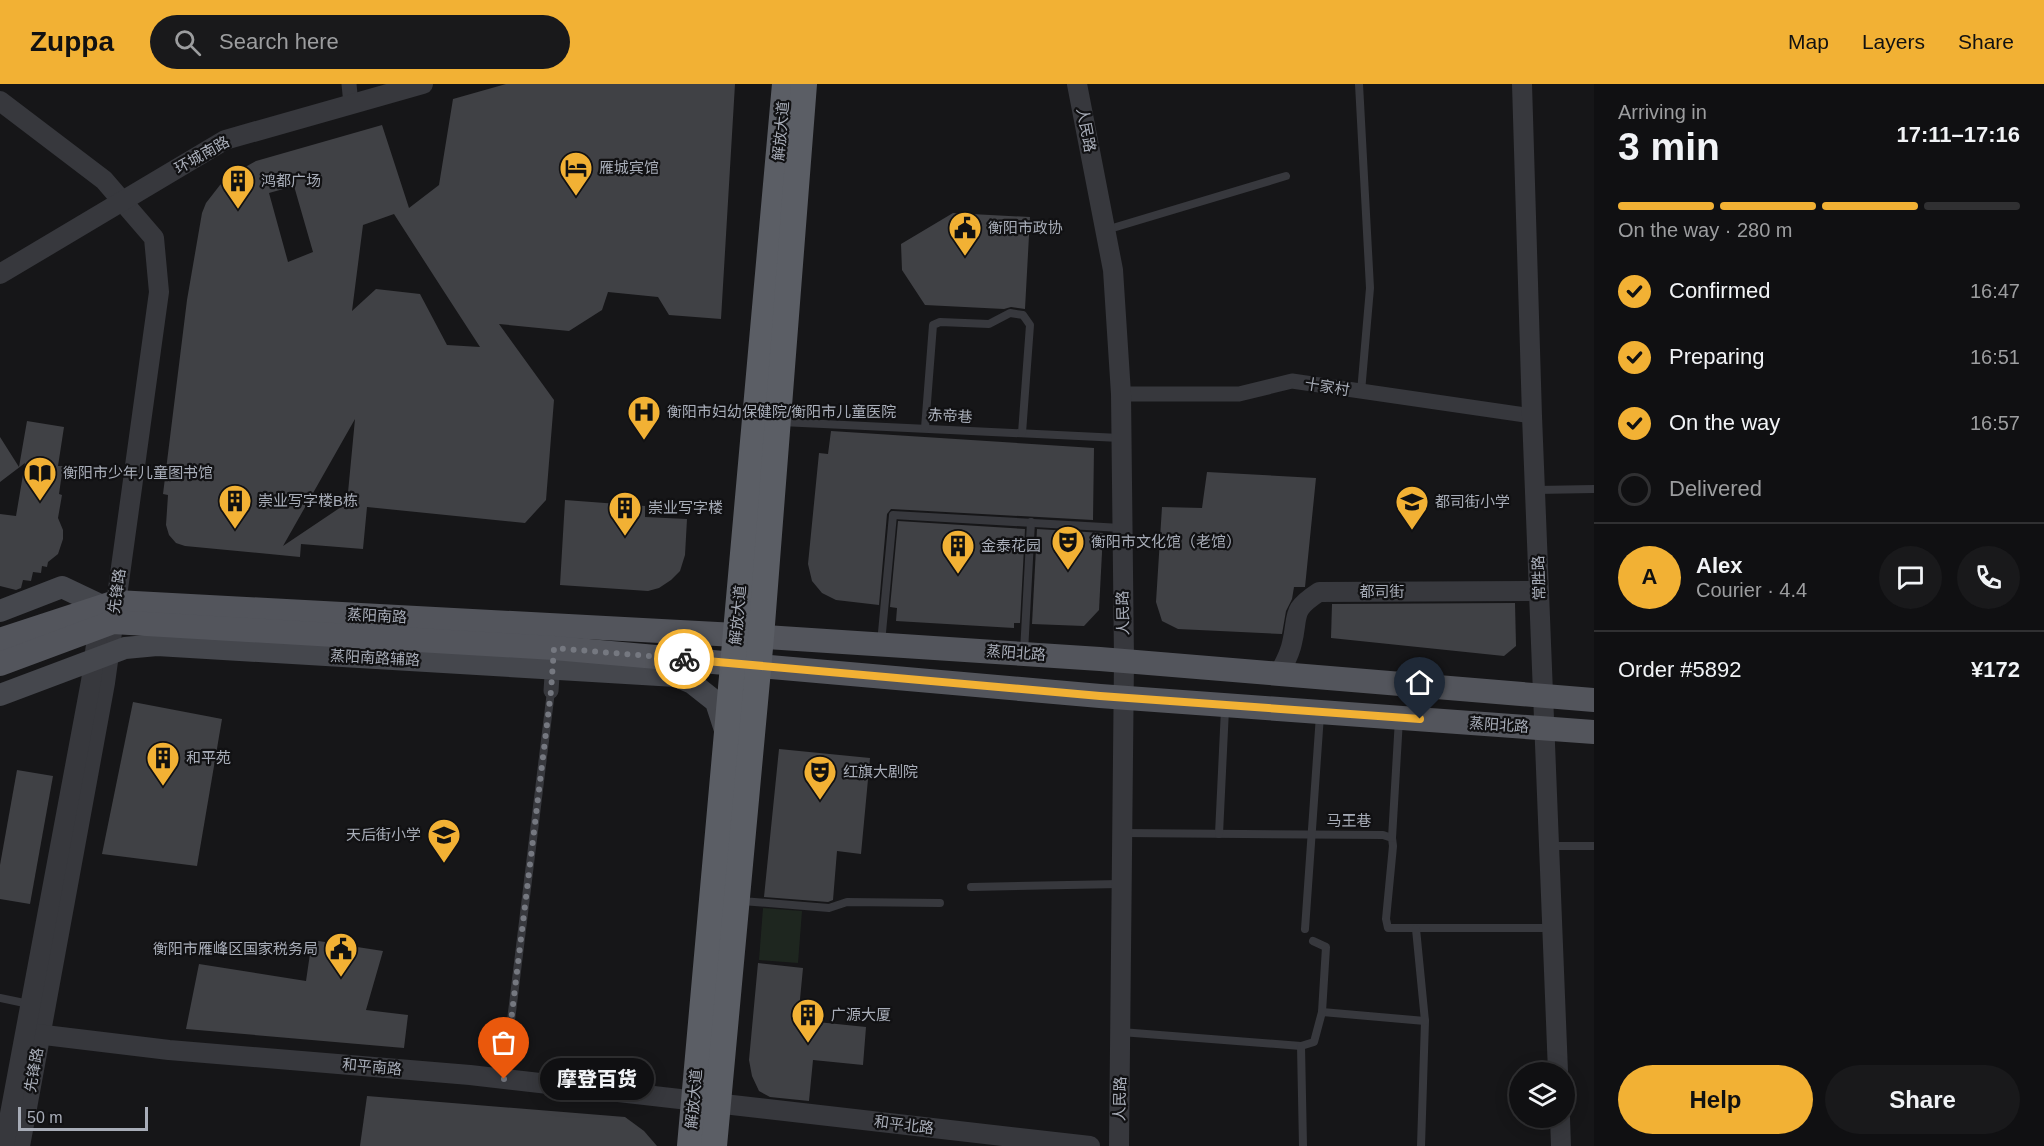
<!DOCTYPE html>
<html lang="en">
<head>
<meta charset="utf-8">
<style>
	:root { --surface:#101012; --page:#19191b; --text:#f1f3f6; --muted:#9c9d9f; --line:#303032; --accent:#f2b134 }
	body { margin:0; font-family:Arial,"Noto Sans SC",sans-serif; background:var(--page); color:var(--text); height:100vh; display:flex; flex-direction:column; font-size:22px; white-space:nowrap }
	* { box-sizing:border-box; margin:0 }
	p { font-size:20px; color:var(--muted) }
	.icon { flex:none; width:33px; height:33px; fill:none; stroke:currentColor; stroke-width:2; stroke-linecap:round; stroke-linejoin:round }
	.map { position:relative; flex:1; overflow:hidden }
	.side { display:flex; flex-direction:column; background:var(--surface); width:450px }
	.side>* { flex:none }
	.tools { position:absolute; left:1509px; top:978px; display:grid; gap:12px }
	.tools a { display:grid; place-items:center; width:66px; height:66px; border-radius:50%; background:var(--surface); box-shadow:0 3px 15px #0003,0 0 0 2px var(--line); font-size:30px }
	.scale { position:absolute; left:18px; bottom:15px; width:130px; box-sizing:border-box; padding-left:6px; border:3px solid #a8adb8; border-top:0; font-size:16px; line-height:21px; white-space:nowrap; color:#a8adb8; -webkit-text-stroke:4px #111113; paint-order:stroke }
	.pin { position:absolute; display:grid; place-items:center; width:51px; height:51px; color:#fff; margin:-62px -26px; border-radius:50% 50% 50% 0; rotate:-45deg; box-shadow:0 0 6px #0007 }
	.pin .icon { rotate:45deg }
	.courier { position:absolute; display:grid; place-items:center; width:60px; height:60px; margin:-30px; border:4px solid #f2b134; border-radius:50%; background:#fff; color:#222; box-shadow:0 2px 8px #0007 }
	.bubble { position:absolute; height:42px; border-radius:21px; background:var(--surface); box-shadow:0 3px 15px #0003,0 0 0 2px var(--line); font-size:20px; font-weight:800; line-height:42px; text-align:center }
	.head em { font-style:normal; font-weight:800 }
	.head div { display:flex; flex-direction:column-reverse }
	.head { display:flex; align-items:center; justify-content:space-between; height:102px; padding:0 24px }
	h1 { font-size:39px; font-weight:800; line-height:45px }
	.bar { display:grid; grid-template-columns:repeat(4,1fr); gap:9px 6px; align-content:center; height:72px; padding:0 24px }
	.bar i { height:8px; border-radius:4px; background:var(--line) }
	.bar .on { background:var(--accent) }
	.bar p { grid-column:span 4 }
	.line { display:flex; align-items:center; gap:15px; padding:0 24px; border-top:2px solid var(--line) }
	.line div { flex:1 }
	.round { display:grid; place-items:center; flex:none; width:63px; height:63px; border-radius:32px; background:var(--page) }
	ol { padding:0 24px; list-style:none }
	li { display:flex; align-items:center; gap:18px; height:66px }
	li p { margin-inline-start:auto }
	li .icon { padding:6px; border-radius:50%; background:var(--accent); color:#111; stroke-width:4 }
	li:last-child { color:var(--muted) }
	li i { width:33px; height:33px; border:3px solid var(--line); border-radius:50% }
	.primary-button { display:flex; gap:12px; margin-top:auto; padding:12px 24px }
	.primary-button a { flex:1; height:69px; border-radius:36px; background:var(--accent); color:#111; font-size:24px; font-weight:800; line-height:69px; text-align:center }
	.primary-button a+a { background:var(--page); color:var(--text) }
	header { display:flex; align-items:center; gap:36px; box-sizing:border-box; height:84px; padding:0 30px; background:var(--accent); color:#111 }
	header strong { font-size:28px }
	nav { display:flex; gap:33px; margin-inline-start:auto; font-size:21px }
	.search { width:420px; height:54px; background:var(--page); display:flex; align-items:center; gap:15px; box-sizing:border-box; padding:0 21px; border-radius:33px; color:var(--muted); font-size:22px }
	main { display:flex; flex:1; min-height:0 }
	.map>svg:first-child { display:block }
</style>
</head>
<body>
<header>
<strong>Zuppa</strong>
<div class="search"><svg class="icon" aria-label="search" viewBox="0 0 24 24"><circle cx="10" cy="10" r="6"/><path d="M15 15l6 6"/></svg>Search here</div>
<nav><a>Map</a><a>Layers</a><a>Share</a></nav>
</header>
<main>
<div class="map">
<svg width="1594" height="1062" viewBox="0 0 1594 1062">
	<rect width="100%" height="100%" fill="#161618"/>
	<path fill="#1e261f" d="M763,824l39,3 -4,52 -39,-3z"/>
	<g fill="#404145" fill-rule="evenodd">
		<path d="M506,0h229l-14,235 -52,-4 -11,-18 -50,-5 -6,18 -33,21 -70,-7 55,76 -8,100 -21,23 -158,-16 -4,42 -62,-5 -1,13 -115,-11 -9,-3 -7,-8 -3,-10 2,-30 -5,-1 24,-194 15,-87 4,-10 14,-18 18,-14 18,-10 126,-36 27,83 30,-23 14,-86zM294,102l19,66 -25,10 -19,-69zM394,130l49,76 37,57 -33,-2 -27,-51 -44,-5 -24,22 11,-86zM355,335l-8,84 -64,43z"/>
		<path d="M953,129l77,4 -5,92 -14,-2 -7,2 -79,-4 -23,-35 -1,-26z"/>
		<path d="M27,337l37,6 -6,39h5l-4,28 3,1 -4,23 5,12v9l-5,15 -10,8 -1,5 -5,-1 -1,7 -8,-1 -2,9 -8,-1 -2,8 -5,2 -16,-4v-72l16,2 9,-53 -25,19v-45l19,30z"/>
		<path d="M831,347l263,17 -1,72 -202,-11 -4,5 -8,91 -43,-5 -14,-7 -10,-12 -4,-17 11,-111 9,1z"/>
		<path d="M1207,388l109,6 -11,109h-11l-2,12 -6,12 -4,23 -104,-5 -16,-8 -6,-19 6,-95 40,1z"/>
		<path d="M565,416l80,6v11l42,2 -2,36 -5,16 -9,9 -12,8 -11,3 -88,-6z"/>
		<path d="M898,437l127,8 -5,94h-6v5l-118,-7 1,-13 -7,-1z"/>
		<path d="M1037,445l66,4 -4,77 -15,16 -52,-2z"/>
		<path d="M1515,519l1,43 -12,10 -173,-18 1,-34z"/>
		<path d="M133,618l89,17 -25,147 -95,-12z"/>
		<path d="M779,665l91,9 -9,96 -24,-3 -4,49 -5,2 -64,-5z"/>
		<path d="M17,686l36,6 -23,128 -30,-5v-34z"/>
		<path d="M312,856l71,11 -17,59 42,5 -4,33 -218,-19 13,-65 107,17z"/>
		<path d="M758,879l45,5 -5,52 68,7 -3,38 -50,-5 -4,41 -39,-4 -11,-6 -7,-15 -3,-16z"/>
		<path d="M367,1012l258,21 19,14 13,15h-297z"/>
	</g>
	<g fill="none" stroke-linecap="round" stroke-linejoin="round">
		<g stroke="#37383d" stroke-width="8">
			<path d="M1359,0l11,204 -9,104"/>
			<path d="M1106,146l180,-54"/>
			<path d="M781,338l339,16"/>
			<path d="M925,344l8,-103 7,-3 49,2 21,-11 13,2 7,10 -8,108"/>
			<path d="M1536,406l58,-1"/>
			<path d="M881,559l12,-128 228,13"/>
			<path d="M1024,568l7,-130"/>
			<path d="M1124,749l259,2 9,3 1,8 -7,73 2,9h163"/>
			<path d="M1219,750l6,-125"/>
			<path d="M1392,754l7,-119"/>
			<path d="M1551,762h43"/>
			<path d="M971,803l149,-3"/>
			<path d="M742,817l87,7 18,-6 93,1"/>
			<path d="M1305,845l15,-214"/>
			<path d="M1416,845l9,92 -4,125"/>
			<path d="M0,914l29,6"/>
			<path d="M1322,928l103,9"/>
			<path d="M1121,948l180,14"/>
			<path d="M504,994l47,-387"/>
			<path d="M1303,1062l-2,-100 13,-4 8,-30 4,-65 -13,-6"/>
		</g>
		<g stroke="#37383d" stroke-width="15">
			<path d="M349,0l2,20"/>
			<path d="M1121,310h118l53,-13 240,35"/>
			<path d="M551,607l2,-30"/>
		</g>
		<g stroke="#37383d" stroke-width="20">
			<path d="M1077,0l36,186 8,124 3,266 -5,486"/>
			<path d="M1522,0l10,332 26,656"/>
			<path d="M0,17l104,79 50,58 5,54 -54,391 -85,463"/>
			<path d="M0,190l225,-134 198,-56"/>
			<path d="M1279,590c5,-10 11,-20 13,-31 7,-29 -2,-32 27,-51l220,-1"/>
			<path d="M28,949l141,17 301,25 620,71"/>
			<path d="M1560,1034l1,28"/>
			<path d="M4,1062l87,-465 9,-65"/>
		</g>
		<g stroke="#45474d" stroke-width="22">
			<path d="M0,527l62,-24 40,19"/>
			<path d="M0,611l125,-47 32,-3 519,31 16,7 24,19 10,31"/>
		</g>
		<g stroke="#53555c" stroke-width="24">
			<path d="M0,556l116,-38 620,33 364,24 494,41"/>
			<path d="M0,580l113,-42 441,26 546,48 494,36"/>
		</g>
		<g stroke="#5b5e65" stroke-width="26">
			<path d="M690,1062l95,-1062"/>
			<path d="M714,1062l47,-509 43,-553"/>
		</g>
	</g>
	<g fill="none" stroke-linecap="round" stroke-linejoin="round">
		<path stroke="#757880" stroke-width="6" stroke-dasharray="0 10.8" d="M504,995l47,-388 3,-43 130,11"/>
		<path stroke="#f2b134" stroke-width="8" d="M684,575l416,37 320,23"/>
	</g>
	<defs>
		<g id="hotel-pin" transform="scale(1.725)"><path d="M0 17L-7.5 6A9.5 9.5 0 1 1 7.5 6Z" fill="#f2b134" stroke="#111113"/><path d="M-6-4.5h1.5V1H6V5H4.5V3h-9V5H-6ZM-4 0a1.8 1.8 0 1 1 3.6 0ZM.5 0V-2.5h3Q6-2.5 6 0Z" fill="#111"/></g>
		<g id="building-pin" transform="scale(1.725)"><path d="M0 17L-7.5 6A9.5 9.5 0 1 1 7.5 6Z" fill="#f2b134" stroke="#111113"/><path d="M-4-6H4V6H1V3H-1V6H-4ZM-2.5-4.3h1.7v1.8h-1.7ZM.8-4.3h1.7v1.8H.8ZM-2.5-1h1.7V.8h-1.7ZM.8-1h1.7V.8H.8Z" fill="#111"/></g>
		<g id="civic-pin" transform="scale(1.725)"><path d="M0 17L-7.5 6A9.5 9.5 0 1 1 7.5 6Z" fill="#f2b134" stroke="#111113"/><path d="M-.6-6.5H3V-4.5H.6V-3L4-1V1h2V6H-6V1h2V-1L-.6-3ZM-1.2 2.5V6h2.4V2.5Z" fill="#111"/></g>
		<g id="hospital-pin" transform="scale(1.725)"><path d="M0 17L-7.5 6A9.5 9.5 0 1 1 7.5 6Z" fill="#f2b134" stroke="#111113"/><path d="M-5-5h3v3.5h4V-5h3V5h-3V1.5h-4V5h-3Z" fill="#111"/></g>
		<g id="library-pin" transform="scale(1.725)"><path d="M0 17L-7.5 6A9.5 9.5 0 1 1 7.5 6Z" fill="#f2b134" stroke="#111113"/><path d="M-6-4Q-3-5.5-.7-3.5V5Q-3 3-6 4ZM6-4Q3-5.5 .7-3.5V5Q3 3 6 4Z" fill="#111"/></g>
		<g id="school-pin" transform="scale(1.725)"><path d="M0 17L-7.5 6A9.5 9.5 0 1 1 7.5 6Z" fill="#f2b134" stroke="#111113"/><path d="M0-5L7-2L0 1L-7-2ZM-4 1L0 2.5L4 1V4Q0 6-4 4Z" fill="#111"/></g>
		<g id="theatre-pin" transform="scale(1.725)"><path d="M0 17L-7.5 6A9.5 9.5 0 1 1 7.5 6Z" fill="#f2b134" stroke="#111113"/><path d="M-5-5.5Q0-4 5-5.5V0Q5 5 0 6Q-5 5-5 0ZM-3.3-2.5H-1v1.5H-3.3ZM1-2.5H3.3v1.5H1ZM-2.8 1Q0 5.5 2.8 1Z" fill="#111"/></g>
	</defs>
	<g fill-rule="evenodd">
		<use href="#hotel-pin" x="576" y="84"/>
		<use href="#building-pin" x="238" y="97"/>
		<use href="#civic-pin" x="965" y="144"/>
		<use href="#hospital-pin" x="644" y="328"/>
		<use href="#library-pin" x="40" y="389"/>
		<use href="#building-pin" x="235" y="417"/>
		<use href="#school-pin" x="1412" y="418"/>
		<use href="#building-pin" x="625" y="424"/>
		<use href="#theatre-pin" x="1068" y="458"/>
		<use href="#building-pin" x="958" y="462"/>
		<use href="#building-pin" x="163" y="674"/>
		<use href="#theatre-pin" x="820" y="688"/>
		<use href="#school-pin" x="444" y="751"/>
		<use href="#civic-pin" x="341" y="865"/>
		<use href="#building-pin" x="808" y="931"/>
	</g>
	<g text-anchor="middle" stroke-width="4.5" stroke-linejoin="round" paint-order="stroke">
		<g font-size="15" fill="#a8adb8" stroke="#111113">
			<text transform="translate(1086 46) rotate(79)" y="5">人民路</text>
			<text transform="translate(781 47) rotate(-85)" y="5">解放大道</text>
			<text transform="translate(202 71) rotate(-29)" y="5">环城南路</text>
			<text transform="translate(1327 303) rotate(9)" y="5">十家村</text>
			<text transform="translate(950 332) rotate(3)" y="5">赤帝巷</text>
			<text transform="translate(1539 494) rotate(-92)" y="5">常胜路</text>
			<text transform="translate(117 507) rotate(-82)" y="5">先锋路</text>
			<text x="1382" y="513">都司街</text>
			<text transform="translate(1123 529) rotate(-91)" y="5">人民路</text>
			<text transform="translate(738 531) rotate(-85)" y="5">解放大道</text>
			<text transform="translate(377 532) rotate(3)" y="5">蒸阳南路</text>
			<text transform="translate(1016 569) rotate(4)" y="5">蒸阳北路</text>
			<text transform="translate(375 574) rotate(3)" y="5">蒸阳南路辅路</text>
			<text transform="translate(1499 641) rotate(4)" y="5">蒸阳北路</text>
			<text x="1349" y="742">马王巷</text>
			<text transform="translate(372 983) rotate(5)" y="5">和平南路</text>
			<text transform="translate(34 986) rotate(-80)" y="5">先锋路</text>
			<text transform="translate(694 1015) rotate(-85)" y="5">解放大道</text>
			<text transform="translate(1120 1015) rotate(-89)" y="5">人民路</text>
			<text transform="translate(904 1041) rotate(7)" y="5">和平北路</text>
		</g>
		<g font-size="15" fill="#a8adb8" stroke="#111113" text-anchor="start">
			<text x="599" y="89">雁城宾馆</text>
			<text x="261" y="102">鸿都广场</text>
			<text x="988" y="149">衡阳市政协</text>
			<text x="667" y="333">衡阳市妇幼保健院/衡阳市儿童医院</text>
			<text x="63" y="394">衡阳市少年儿童图书馆</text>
			<text x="258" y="422">崇业写字楼B栋</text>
			<text x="1435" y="423">都司街小学</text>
			<text x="648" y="429">崇业写字楼</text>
			<text x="1091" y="463">衡阳市文化馆（老馆）</text>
			<text x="981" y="467">金泰花园</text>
			<text x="186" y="679">和平苑</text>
			<text x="843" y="693">红旗大剧院</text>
			<text x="421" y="756" text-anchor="end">天后街小学</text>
			<text x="318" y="870" text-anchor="end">衡阳市雁峰区国家税务局</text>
			<text x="831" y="936">广源大厦</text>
		</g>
	</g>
</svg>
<div class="tools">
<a><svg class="icon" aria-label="layers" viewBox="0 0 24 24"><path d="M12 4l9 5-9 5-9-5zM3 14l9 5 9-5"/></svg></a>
</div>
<div class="scale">50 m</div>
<div class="pin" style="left:504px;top:995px;background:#ea580c"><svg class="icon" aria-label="bag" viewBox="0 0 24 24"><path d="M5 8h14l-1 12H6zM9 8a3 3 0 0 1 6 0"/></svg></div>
<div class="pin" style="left:1420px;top:635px;background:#1f2937"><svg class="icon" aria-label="home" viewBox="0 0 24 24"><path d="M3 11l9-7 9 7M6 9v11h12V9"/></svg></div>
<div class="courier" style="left:684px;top:575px"><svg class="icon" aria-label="bike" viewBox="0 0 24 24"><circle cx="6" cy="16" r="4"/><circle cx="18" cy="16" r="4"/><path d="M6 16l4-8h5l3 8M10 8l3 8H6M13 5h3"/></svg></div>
<div class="bubble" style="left:540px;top:974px;width:114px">摩登百货</div>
</div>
<section class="side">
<div class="head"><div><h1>3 min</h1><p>Arriving in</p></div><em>17:11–17:16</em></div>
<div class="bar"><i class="on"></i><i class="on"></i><i class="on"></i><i></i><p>On the way · 280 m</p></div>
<ol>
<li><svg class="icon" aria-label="check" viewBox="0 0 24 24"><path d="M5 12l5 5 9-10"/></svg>Confirmed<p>16:47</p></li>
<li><svg class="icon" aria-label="check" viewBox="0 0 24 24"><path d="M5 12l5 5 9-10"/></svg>Preparing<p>16:51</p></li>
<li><svg class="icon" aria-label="check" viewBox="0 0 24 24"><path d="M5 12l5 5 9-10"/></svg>On the way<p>16:57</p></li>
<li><i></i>Delivered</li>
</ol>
<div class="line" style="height:108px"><b class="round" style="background:var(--accent);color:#111">A</b><div><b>Alex</b><p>Courier · 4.4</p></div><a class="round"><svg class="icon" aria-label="chat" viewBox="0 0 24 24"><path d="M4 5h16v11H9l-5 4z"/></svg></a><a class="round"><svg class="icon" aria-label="phone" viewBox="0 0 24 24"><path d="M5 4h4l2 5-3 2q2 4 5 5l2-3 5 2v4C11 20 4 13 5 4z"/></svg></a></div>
<div class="line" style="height:78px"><div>Order #5892</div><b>¥172</b></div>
<div class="primary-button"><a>Help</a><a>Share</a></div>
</section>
</main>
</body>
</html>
